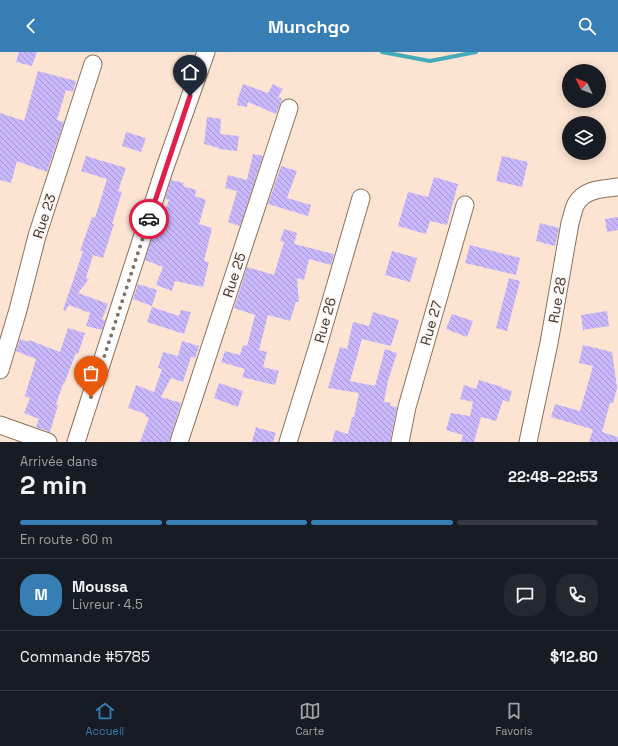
<!DOCTYPE html>
<html lang="fr">
<head>
<meta charset="utf-8">
<style>
	:root { --surface:#171b24; --page:#242831; --text:#f1f3f6; --muted:#9ea1a6; --line:#363941; --accent:#367eb3 }
	body { margin:0; font-family:"Space Grotesk",sans-serif; background:var(--page); color:var(--text); height:100vh; display:flex; flex-direction:column; font-size:15px; white-space:nowrap }
	* { box-sizing:border-box; margin:0 }
	p { font-size:13px; color:var(--muted) }
	.icon { flex:none; width:22px; height:22px; fill:none; stroke:currentColor; stroke-width:2; stroke-linecap:round; stroke-linejoin:round }
	.map { position:relative; height:390px; overflow:hidden }
	.drawer { display:flex; flex-direction:column; background:var(--surface); flex:1 }
	.drawer>* { flex:none }
	.needle { width:26px; rotate:313deg }
	.fabs { position:absolute; left:562px; top:12px; display:grid; gap:8px }
	.fabs a { display:grid; place-items:center; width:44px; height:44px; border-radius:50%; background:var(--surface); box-shadow:0 2px 10px #0003; font-size:20px }
	.pin { position:absolute; display:grid; place-items:center; width:34px; height:34px; color:#fff; margin:-41px -17px; border-radius:50% 50% 50% 0; rotate:-45deg; box-shadow:0 0 4px #0007 }
	.pin .icon { rotate:45deg }
	.courier { position:absolute; display:grid; place-items:center; width:40px; height:40px; margin:-20px; border:3px solid #e11d48; border-radius:50%; background:#fff; color:#222; box-shadow:0 1px 5px #0007 }
	.head em { font-style:normal; font-weight:600 }
	.head div { display:flex; flex-direction:column-reverse }
	.head { display:flex; align-items:center; justify-content:space-between; height:68px; padding:0 20px }
	h1 { font-size:26px; font-weight:600; line-height:30px }
	.bar { display:grid; grid-template-columns:repeat(4,1fr); gap:6px 4px; align-content:center; height:48px; padding:0 20px }
	.bar i { height:5px; border-radius:3px; background:var(--line) }
	.bar .active { background:var(--accent) }
	.bar p { grid-column:span 4 }
	.line { display:flex; align-items:center; gap:10px; padding:0 20px; border-top:1px solid var(--line) }
	.line div { flex:1 }
	.round { display:grid; place-items:center; flex:none; width:42px; height:42px; border-radius:16px; background:var(--page) }
	header { display:flex; justify-content:space-between; align-items:center; height:52px; padding:0 20px; background:var(--accent); color:#fff; font-size:18px; font-weight:600 }
	.dock { display:flex; justify-content:space-around; align-items:center; height:56px; border-top:1px solid var(--line); background:var(--surface); font-size:11px; color:var(--muted) }
	.dock a { display:grid; justify-items:center; gap:2px }
	.dock .active { color:var(--accent) }
	.map>svg:first-child { display:block }
</style>
</head>
<body>
<header><svg class="icon" aria-label="back" viewBox="0 0 24 24"><path d="M15 5l-7 7 7 7"/></svg>Munchgo<svg class="icon" aria-label="search" viewBox="0 0 24 24"><circle cx="10" cy="10" r="6"/><path d="M15 15l6 6"/></svg></header>
<div class="map">
<svg width="618" height="390" viewBox="0 0 618 390">
	<defs>
		<pattern id="building-back-hatch" width="6" height="6" patternUnits="userSpaceOnUse"><rect width="6" height="6" fill="#c9b7fc"/><path d="M-1 5l2 2M0 0l6 6M5-1l2 2" fill="none" stroke="#a596cc"/></pattern>
	</defs>
	<rect width="100%" height="100%" fill="#fde4d2"/>
	<g fill="none" stroke-linecap="round" stroke-linejoin="round">
		<path stroke="#43abba" stroke-width="4" d="M382,0l48,9 46,-9"/>
	</g>
	<g fill="url(#building-back-hatch)">
		<path d="M19,0h18l-5,14 -16,-4z"/>
		<path d="M38,19l38,10 -3,11 -7,-2 -9,30 7,2 -17,50 -30,-11 -6,22 -11,-3v-67l24,8z"/>
		<path d="M243,32l25,9 5,-9 10,5 -5,8 4,2 -6,15 -28,-12 -1,5 -10,-2 1,-4h-1z"/>
		<path d="M207,65l14,2 -1,15 19,2 -2,15 -18,-2v-1l-15,-4z"/>
		<path d="M126,80l20,6 -5,14 -19,-6z"/>
		<path d="M253,102l10,2 -23,70 -12,-4 9,-31 -12,-3 3,-13 19,5z"/>
		<path d="M86,104l40,12 -8,23 4,1 -10,32h2l-11,34 -10,-3 -7,23 3,1 -11,14 30,11 -6,15 3,1 -3,10 -16,-4 4,-13 -21,-8 -4,6 -2,-1 15,-44 5,-15h-3l12,-34 3,1 12,-39 -26,-8z"/>
		<path d="M502,104l26,6 -6,25 -26,-6z"/>
		<path d="M281,114l16,5 -10,27 24,7 -3,11 -40,-12z"/>
		<path d="M434,125l24,7 -11,41 -17,-4 -4,13 -28,-8 10,-34 20,5z"/>
		<path d="M171,128l13,3 -1,3 13,4 -1,6 11,4 -7,24 13,4 -8,33 5,1 -6,25 -28,-6 -3,10 -16,-6 7,-18 -18,-7 11,-34 4,1 9,-27 -4,-1z"/>
		<path d="M618,165v13l-11,2 -2,-13z"/>
		<path d="M540,171l19,5 -4,18 -19,-5z"/>
		<path d="M284,177l13,4 -3,11 40,10 -3,11 -22,-6 -5,21 -7,-2 2,24h-3l-6,19 -22,-6 -9,35 8,2 -4,15 16,4 -4,14 -33,-8 3,-8 -24,-7 4,-11 15,4 3,-10 4,1 8,-31 -21,-7 13,-41 27,8 10,-33 -4,-1z"/>
		<path d="M470,193l50,13 -4,17 -51,-12z"/>
		<path d="M392,199l25,7 -7,24 -25,-7z"/>
		<path d="M509,226l11,3 -13,50 -11,-3z"/>
		<path d="M138,232l19,6 -5,16 -19,-7z"/>
		<path d="M152,255l27,9 2,-6 10,2 -7,22 -37,-12z"/>
		<path d="M607,259l2,15 -26,4 -2,-15z"/>
		<path d="M373,260l26,8 -8,26 -29,-7 -12,42 25,5 10,-37 12,4 -9,28 -4,21 7,1 -1,3 7,1 -7,35h-58l3,-12 13,4 4,-17h2l5,-24 -31,-5 12,-41 7,2 6,-27 16,4z"/>
		<path d="M452,262l21,7 -6,16 -21,-8z"/>
		<path d="M68,276l17,5 -7,21 -2,-1 -12,31h-1l-7,20 2,1 -8,27 -14,-5 3,-8 -15,-6 6,-15 -5,-2 11,-37 -20,-8 4,-12 8,3 1,-2 31,12z"/>
		<path d="M182,289l17,5 -4,12 -4,-1 -8,25 -12,-4 -10,19 20,6 -11,36 -1,3h-29l9,-24 -4,-2 1,-2 -18,-6 8,-23 18,7 8,-23 -4,-1 5,-16 15,4z"/>
		<path d="M583,293l29,7 5,36 -4,15h-3l-8,29 -51,-15 4,-13 25,7 13,-45 -14,-3z"/>
		<path d="M479,328l23,7v1l10,3 -3,11 -6,-2 -7,21 -15,-4 -7,25h-13l2,-7 -17,-5 5,-17 19,3 3,-14 -13,-3 4,-14 12,4z"/>
		<path d="M219,331l24,8 -5,16 -24,-9z"/>
		<path d="M256,375l20,6 -3,9h-21z"/>
		<path d="M593,377l25,8v5h-29z"/>
	</g>
	<g fill="none" stroke-linecap="round" stroke-linejoin="round">
		<g stroke="#8c715c" stroke-width="19">
			<g id="minor">
				<path d="M0,318l18,-60 19,-74 56,-172"/>
				<path d="M0,373l48,17"/>
				<path d="M76,390l88,-272 42,-118"/>
				<path d="M179,390l110,-334"/>
				<path d="M288,390l29,-93 44,-151"/>
				<path d="M400,390l7,-35 58,-202"/>
				<path d="M528,390l21,-99 21,-120c2,-6 3,-13 6,-19 8,-15 26,-15 42,-17"/>
			</g>
		</g>
		<use href="#minor" stroke="#fff" stroke-width="17"/>
	</g>
	<g fill="none" stroke-linecap="round" stroke-linejoin="round">
		<path stroke="#847467" stroke-width="4" stroke-dasharray="0 7.2" d="M91,345l58,-178"/>
		<path stroke="#e11d48" stroke-width="5" d="M149,167l41,-123"/>
	</g>
	<g text-anchor="middle" stroke-width="3" stroke-linejoin="round" paint-order="stroke">
		<g font-size="14" fill="#43372e" stroke="#fcf5f1">
			<text transform="translate(44 164) rotate(-72)" y="5">Rue 23</text>
			<text transform="translate(234 223) rotate(-72)" y="5">Rue 25</text>
			<text transform="translate(557 248) rotate(-80)" y="5">Rue 28</text>
			<text transform="translate(325 268) rotate(-74)" y="5">Rue 26</text>
			<text transform="translate(431 271) rotate(-74)" y="5">Rue 27</text>
		</g>
	</g>
</svg>
<div class="fabs">
<a><svg class="needle" viewBox="-14 -14 28 28"><path d="M0-13l5 13h-10z" fill="#e53935"/><path d="M0 13l5-13h-10z" fill="#9ea1a6"/></svg></a>
<a><svg class="icon" aria-label="layers" viewBox="0 0 24 24"><path d="M12 4l9 5-9 5-9-5zM3 14l9 5 9-5"/></svg></a>
</div>
<div class="pin" style="left:91px;top:345px;background:#ea580c"><svg class="icon" aria-label="bag" viewBox="0 0 24 24"><path d="M5 8h14l-1 12H6zM9 8a3 3 0 0 1 6 0"/></svg></div>
<div class="pin" style="left:190px;top:44px;background:#1f2937"><svg class="icon" aria-label="home" viewBox="0 0 24 24"><path d="M3 11l9-7 9 7M6 9v11h12V9"/></svg></div>
<div class="courier" style="left:149px;top:167px"><svg class="icon" aria-label="car" viewBox="0 0 24 24"><path d="M5 17H2v-5l4-1 3-4h7l3 4 3 1v5h-3M9 17h6M6 11h13"/><circle cx="7" cy="17" r="2"/><circle cx="17" cy="17" r="2"/></svg></div>
</div>
<section class="drawer">
<div class="head"><div><h1>2 min</h1><p>Arrivée dans</p></div><em>22:48–22:53</em></div>
<div class="bar"><i class="active"></i><i class="active"></i><i class="active"></i><i></i><p>En route · 60 m</p></div>
<div class="line" style="height:72px"><b class="round" style="background:var(--accent);color:#fff">M</b><div><b>Moussa</b><p>Livreur · 4.5</p></div><a class="round"><svg class="icon" aria-label="chat" viewBox="0 0 24 24"><path d="M4 5h16v11H9l-5 4z"/></svg></a><a class="round"><svg class="icon" aria-label="phone" viewBox="0 0 24 24"><path d="M5 4h4l2 5-3 2q2 4 5 5l2-3 5 2v4C11 20 4 13 5 4z"/></svg></a></div>
<div class="line" style="height:52px"><div>Commande #5785</div><b>$12.80</b></div>
</section>
<nav class="dock">
<a class="active"><svg class="icon" aria-label="home" viewBox="0 0 24 24"><path d="M3 11l9-7 9 7M6 9v11h12V9"/></svg>Accueil</a>
<a><svg class="icon" aria-label="map" viewBox="0 0 24 24"><path d="M3 6l6-2 6 2 6-2v14l-6 2-6-2-6 2zM9 4v14M15 6v14"/></svg>Carte</a>
<a><svg class="icon" aria-label="saved" viewBox="0 0 24 24"><path d="M7 4h10v16l-5-4-5 4z"/></svg>Favoris</a>
</nav>
</body>
</html>
